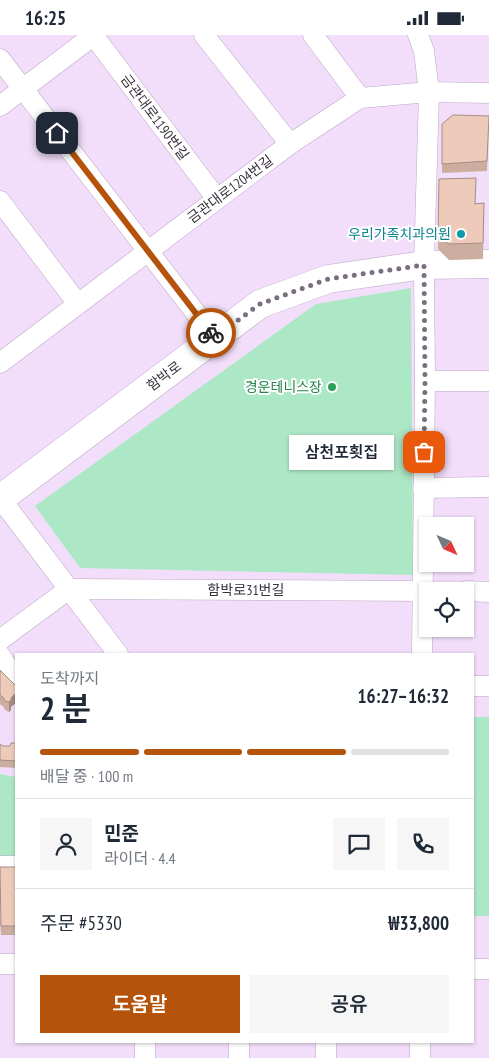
<!DOCTYPE html>
<html lang="ko">
<head>
<meta charset="utf-8">
<style>
	:root { --surface:#fff; --page:#f6f6f7; --text:#1f2937; --muted:#747a83; --line:#e0e1e3; --accent:#b45309 }
	body { margin:0; font-family:"PT Sans Narrow","Noto Sans KR",sans-serif; background:var(--page); color:var(--text); height:100vh; display:flex; flex-direction:column; font-size:19px; white-space:nowrap }
	* { box-sizing:border-box; margin:0 }
	p { font-size:16px; color:var(--muted) }
	.icon { flex:none; width:28px; height:28px; fill:none; stroke:currentColor; stroke-width:2; stroke-linecap:round; stroke-linejoin:round }
	.map { position:relative; flex:1; overflow:hidden }
	.panel { position:absolute; left:15px; top:618px; width:459px; height:390px; display:flex; flex-direction:column; background:var(--surface); border-radius:0px; box-shadow:0 1px 4px #0004 }
	.panel>* { flex:none }
	.needle { width:32px; rotate:134deg }
	.controls { position:absolute; left:419px; top:482px; display:grid; gap:10px }
	.controls a { display:grid; place-items:center; width:55px; height:55px; border-radius:0px; background:var(--surface); box-shadow:0 1px 4px #0004; font-size:25px }
	.pin { position:absolute; display:grid; place-items:center; width:42px; height:42px; color:#fff; margin:-21px; border-radius:10px; box-shadow:0 2px 8px #0006 }
	.courier { position:absolute; display:grid; place-items:center; width:50px; height:50px; margin:-25px; border:4px solid #b45309; border-radius:50%; background:#fff; color:#222; box-shadow:0 1px 6px #0007 }
	.bubble { position:absolute; height:35px; border-radius:0px; background:var(--surface); box-shadow:0 1px 4px #0004; font-size:16px; font-weight:600; line-height:35px; text-align:center }
	.summary em { font-style:normal; font-weight:600 }
	.summary div { display:flex; flex-direction:column-reverse }
	.summary { display:flex; align-items:center; justify-content:space-between; height:85px; padding:0 25px }
	h1 { font-size:32px; font-weight:600; line-height:38px }
	.bar { display:grid; grid-template-columns:repeat(4,1fr); gap:8px 5px; align-content:center; height:60px; padding:0 25px }
	.bar i { height:6px; border-radius:4px; background:var(--line) }
	.bar .current { background:var(--accent) }
	.bar p { grid-column:span 4 }
	.line { display:flex; align-items:center; gap:12px; padding:0 25px; border-top:1px solid var(--line) }
	.line div { flex:1 }
	.round { display:grid; place-items:center; flex:none; width:52px; height:52px; border-radius:0px; background:var(--page) }
	.primary-button { display:flex; gap:10px; margin-top:auto; padding:10px 25px }
	.primary-button a { flex:1; height:58px; border-radius:0px; background:var(--accent); color:#fff; font-size:20px; font-weight:600; line-height:58px; text-align:center }
	.primary-button a+a { background:var(--page); color:var(--text) }
	.status { display:flex; justify-content:space-between; align-items:center; height:35px; padding:0 25px; background:var(--surface); direction:ltr }
	.status svg { height:14px; fill:currentColor }
	.map>svg:first-child { display:block }
</style>
</head>
<body>
<div class="status"><b>16:25</b><svg viewBox="0 0 49 12"><path d="M0 12V9h3v3zM5 12V6h3v6zM10 12V3h3v9zM15 12V0h3v12zM26 1h20v11H26zM47 4h2v5h-2z"/></svg></div>
<div class="map">
<svg width="489" height="1023" viewBox="0 0 489 1023">
	<rect width="100%" height="100%" fill="#f2defb"/>
	<g fill="#ade8c6">
		<path d="M411,253l2,287 -333,-7 -45,-62 281,-202z"/>
		<path d="M472,682h17v199h-16z"/>
		<path d="M0,739l16,3v83l-16,-2z"/>
	</g>
	<g fill="none" stroke-linecap="round" stroke-linejoin="round">
		<g stroke="#bba8c4" stroke-width="21">
			<g id="street">
				<path d="M93,0l124,164"/>
				<path d="M204,0l86,109"/>
				<path d="M313,0l47,63"/>
				<path d="M418,0l6,16 5,41 -5,173 1,116 -3,273"/>
				<path d="M0,24l215,279"/>
				<path d="M0,71l94,-71"/>
				<path d="M0,166l78,103"/>
				<path d="M0,328l290,-219 70,-46 69,-6 60,1"/>
				<path d="M425,346h64"/>
				<path d="M423,453l66,-1"/>
				<path d="M0,463l118,156"/>
				<path d="M465,556l24,1"/>
				<path d="M0,605l69,-51 359,2"/>
				<path d="M0,620l16,26"/>
				<path d="M472,651h17"/>
				<path d="M0,831h16"/>
				<path d="M0,929h16"/>
				<path d="M472,934h17"/>
				<path d="M145,1023v-17"/>
				<path d="M239,1023v-17"/>
				<path d="M326,1023v-17"/>
				<path d="M420,1023v-17"/>
			</g>
		</g>
		<g stroke="#bba8c4" stroke-width="29">
			<path id="secondary" d="M0,464l260,-195 68,-25 96,-14 65,-1"/>
		</g>
		<use href="#street" stroke="#fff" stroke-width="20"/>
		<use href="#secondary" stroke="#fff" stroke-width="28"/>
	</g>
	<g fill="#ccaea0">
		<path d="M489,81l-2,55 -45,2v-49z"/>
		<path d="M439,144l37,25 8,-1 -1,56 -34,1 -11,-11z"/>
		<path d="M0,635l11,37v3l-2,2 -4,-2 -2,-4h-1l-2,-2z"/>
		<path d="M16,699v34l-16,-1v-23l3,2h7l5,-3z"/>
		<path d="M16,832v68h-15l-1,-14z"/>
	</g>
	<path fill="#a68d82" d="M16,658v10l-5,4v3l-2,2v-10l2,-4z"/>
	<g fill="#edcaba" stroke="#a68d82">
		<path d="M453,80l36,1 -2,45 -45,3v-40z"/>
		<path d="M476,143l-1,26 9,-1 -1,40 -34,1 -11,-10 1,-55z"/>
		<path d="M0,635l16,16v7l-5,5v2l-2,2 -4,-1 -2,-4h-1l-2,-2z"/>
		<path d="M11,708h5v18l-16,-1v-16l3,2h7z"/>
		<path d="M0,832h16v59h-15z"/>
	</g>
	<g fill="none" stroke-linecap="round" stroke-linejoin="round">
		<path stroke="#7a6e7f" stroke-width="5" stroke-dasharray="0 9" d="M211,298l3,5 46,-34 68,-25 96,-14 1,116 -1,71"/>
		<path stroke="#b45309" stroke-width="6" d="M57,98l154,200"/>
	</g>
	<circle fill="#0f9aa8" stroke="#fff" stroke-width="2" cx="461" cy="199" r="5"/>
	<circle fill="#2e9e5b" stroke="#fff" stroke-width="2" cx="332" cy="352" r="5"/>
	<g text-anchor="middle" stroke-width="4" stroke-linejoin="round" paint-order="stroke">
		<g font-size="14" fill="#39313c" stroke="#fff">
			<text transform="translate(155 82) rotate(53)" y="5">금관대로1190번길</text>
			<text transform="translate(230 154) rotate(-37)" y="5">금관대로1204번길</text>
			<text transform="translate(164 341) rotate(-37)" y="5">함박로</text>
			<text x="246" y="560">함박로31번길</text>
		</g>
		<g font-size="14" fill="#0d838f" stroke="#fff" text-anchor="end">
			<text x="451" y="204">우리가족치과의원</text>
		</g>
		<g font-size="14" fill="#27864d" stroke="#fff" text-anchor="end">
			<text x="322" y="357">경운테니스장</text>
		</g>
	</g>
</svg>
<div class="controls">
<a><svg class="needle" viewBox="-14 -14 28 28"><path d="M0-13l5 13h-10z" fill="#e53935"/><path d="M0 13l5-13h-10z" fill="#747a83"/></svg></a>
<a><svg class="icon" aria-label="locate" viewBox="0 0 24 24"><circle cx="12" cy="12" r="6"/><path d="M12 2v4M12 18v4M2 12h4M18 12h4"/></svg></a>
</div>
<div class="pin" style="left:424px;top:417px;background:#ea580c"><svg class="icon" aria-label="bag" viewBox="0 0 24 24"><path d="M5 8h14l-1 12H6zM9 8a3 3 0 0 1 6 0"/></svg></div>
<div class="pin" style="left:57px;top:98px;background:#1f2937"><svg class="icon" aria-label="home" viewBox="0 0 24 24"><path d="M3 11l9-7 9 7M6 9v11h12V9"/></svg></div>
<div class="courier" style="left:211px;top:298px"><svg class="icon" aria-label="bike" viewBox="0 0 24 24"><circle cx="6" cy="16" r="4"/><circle cx="18" cy="16" r="4"/><path d="M6 16l4-8h5l3 8M10 8l3 8H6M13 5h3"/></svg></div>
<div class="bubble" style="left:289px;top:400px;width:105px">삼천포횟집</div>
<section class="panel">
<div class="summary"><div><h1>2 분</h1><p>도착까지</p></div><em>16:27–16:32</em></div>
<div class="bar"><i class="current"></i><i class="current"></i><i class="current"></i><i></i><p>배달 중 · 100 m</p></div>
<div class="line" style="height:90px"><a class="round"><svg class="icon" aria-label="person" viewBox="0 0 24 24"><circle cx="12" cy="8" r="4"/><path d="M4 21q1-7 8-7t8 7"/></svg></a><div><b>민준</b><p>라이더 · 4.4</p></div><a class="round"><svg class="icon" aria-label="chat" viewBox="0 0 24 24"><path d="M4 5h16v11H9l-5 4z"/></svg></a><a class="round"><svg class="icon" aria-label="phone" viewBox="0 0 24 24"><path d="M5 4h4l2 5-3 2q2 4 5 5l2-3 5 2v4C11 20 4 13 5 4z"/></svg></a></div>
<div class="line" style="height:65px"><div>주문 #5330</div><b>₩33,800</b></div>
<div class="primary-button"><a>도움말</a><a>공유</a></div>
</section>
</div>
</body>
</html>
